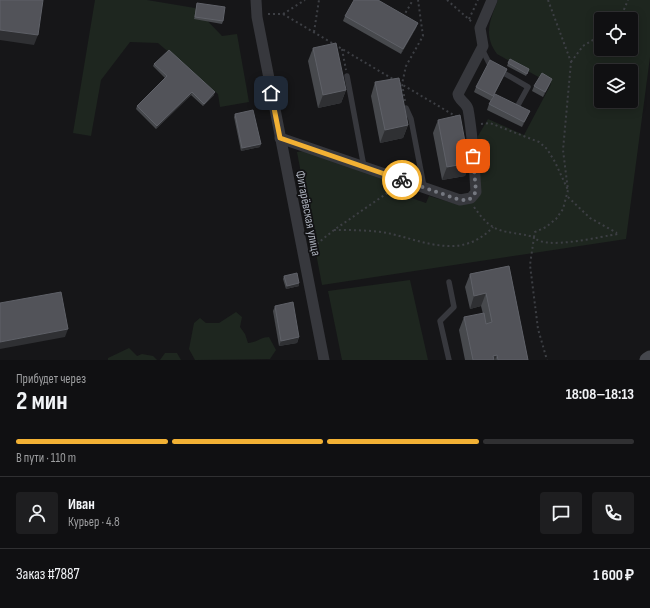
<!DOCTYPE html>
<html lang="ru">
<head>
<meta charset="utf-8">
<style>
	:root { --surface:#101012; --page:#1e1e20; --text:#f1f3f6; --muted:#9c9d9f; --line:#303032; --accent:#f2b134 }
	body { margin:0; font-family:"Sofia Sans Condensed",sans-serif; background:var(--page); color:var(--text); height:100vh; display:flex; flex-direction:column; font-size:15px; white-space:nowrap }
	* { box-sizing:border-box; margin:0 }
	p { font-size:13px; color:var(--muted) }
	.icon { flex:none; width:22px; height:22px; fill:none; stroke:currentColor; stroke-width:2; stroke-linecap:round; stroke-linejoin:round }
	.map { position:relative; height:360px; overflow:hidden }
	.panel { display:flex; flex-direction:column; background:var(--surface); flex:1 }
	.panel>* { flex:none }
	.buttons { position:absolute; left:594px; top:12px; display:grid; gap:8px }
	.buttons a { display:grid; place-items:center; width:44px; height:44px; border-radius:4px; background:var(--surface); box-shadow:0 2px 10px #0003,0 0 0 1px var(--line); font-size:20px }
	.pin { position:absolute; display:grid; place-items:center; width:34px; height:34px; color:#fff; margin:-17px; border-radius:8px; box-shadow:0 2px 6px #0006 }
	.courier { position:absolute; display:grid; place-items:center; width:40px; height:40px; margin:-20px; border:3px solid #f2b134; border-radius:50%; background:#fff; color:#222; box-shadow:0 1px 5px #0007 }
	.headline em { font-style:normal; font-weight:700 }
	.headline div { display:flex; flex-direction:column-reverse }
	.headline { display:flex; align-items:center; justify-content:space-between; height:68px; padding:0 16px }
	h1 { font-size:26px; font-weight:700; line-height:30px }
	.bar { display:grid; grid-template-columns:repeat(4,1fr); gap:6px 4px; align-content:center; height:48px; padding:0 16px }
	.bar i { height:5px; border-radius:3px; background:var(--line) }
	.bar .selected { background:var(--accent) }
	.bar p { grid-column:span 4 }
	.line { display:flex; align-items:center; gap:10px; padding:0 16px; border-top:1px solid var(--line) }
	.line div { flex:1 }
	.round { display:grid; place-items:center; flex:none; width:42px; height:42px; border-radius:4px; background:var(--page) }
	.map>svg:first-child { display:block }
</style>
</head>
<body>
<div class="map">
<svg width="650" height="360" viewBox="0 0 650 360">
	<rect width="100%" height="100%" fill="#161618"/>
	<g fill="#1e261f" fill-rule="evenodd">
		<path d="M95,0h52l48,8 27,28 15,-2 12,68 -29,5 -2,-13 -60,-51 -28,-1 -29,38 -10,56 -18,-3z"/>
		<path d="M498,0h152v57l-24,182 -304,46 -25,-133 7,-1 80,26 -2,11 44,15 3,-7 27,8 22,-11v-57l10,-17 36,16 27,-51 -54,-30c-14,-19 -7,-34 1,-54zM601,19h30v30h-30zM601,71h30v30h-30z"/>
		<path d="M410,280l18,80h-86l-14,-69z"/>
		<path d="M236,312l6,5 -2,10 5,7 3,9c8,0 13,-6 21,-6l7,13 -6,9 -75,1 -6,-11 5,-26 6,-5 6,5h13z"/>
		<path d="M129,348l8,8 5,-2 11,2 4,4h-49v-2z"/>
		<path d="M165,353h12l4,7h-21z"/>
	</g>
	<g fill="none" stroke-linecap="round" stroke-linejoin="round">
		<g stroke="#3d3f44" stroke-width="2" stroke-dasharray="2 3" stroke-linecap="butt">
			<path d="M447,0l25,22"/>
			<path d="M548,0l23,62 -8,88 5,40 -5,19 -7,10 -10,8 -11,5 -1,5c10,14 68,-1 84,-3"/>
			<path d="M268,14h15l174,103"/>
			<path d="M283,14l22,-14"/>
			<path d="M403,17l10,-17"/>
			<path d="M469,19l9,-19"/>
			<path d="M620,19l8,-19"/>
			<path d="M314,32l5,-32"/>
			<path d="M342,49l4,21"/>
			<path d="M571,62l12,-16 18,-11"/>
			<path d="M405,101l-3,-17 4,-18 17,-30 -5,-36"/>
			<path d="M481,124l9,-1 49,19 8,7 8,13 13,28"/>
			<path d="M568,197l22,21 27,15"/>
			<path d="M474,207c21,30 29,22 60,30l-4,28 8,64 9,31"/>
			<path d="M334,230c18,0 40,0 58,4 36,9 71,25 101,-7"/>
			<path d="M313,247l21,-17 59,-41"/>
		</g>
		<g stroke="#37383d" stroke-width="5.5">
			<path d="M482,49l8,16 38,22 -11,20"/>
			<path d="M347,76l17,91"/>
			<path d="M406,108l5,11 13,68"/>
			<path d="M449,360l-9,-39 14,-14 -5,-25"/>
		</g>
		<g stroke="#37383d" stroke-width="11">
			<path d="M256,0l1,17 67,343"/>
			<path d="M280,138l180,62 11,-2 5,-6c-2,-28 -3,-56 -8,-83 -2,-7 -9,-8 -10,-15l25,-48 -3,-18 12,-28"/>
		</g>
		<path stroke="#45474d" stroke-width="15" d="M647,360l3,-2"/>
	</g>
	<g fill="#47494d">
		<path d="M197,3l26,18 -1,3 -28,-5z"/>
		<path d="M345,16l73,7 -2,5 -15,26 -58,-33z"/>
		<path d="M313,48l33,42 -5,13 -23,5 -10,-47z"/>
		<path d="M508,63l21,6 -3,7 -19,-10z"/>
		<path d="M154,64l60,31 -11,11 -12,-11 -35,34 -20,-20 1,-3 28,-28 -12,-12z"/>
		<path d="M507,69l-2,5 -14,27 -17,-9 2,-5z"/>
		<path d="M375,82l33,43 -5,13 -23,5 -9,-47z"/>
		<path d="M550,84l-7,13 -11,-6 2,-5z"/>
		<path d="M489,104l41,7 -8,16 -35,-17z"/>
		<path d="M235,114l25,33 -19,4 -7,-34z"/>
		<path d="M438,120l31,43 -4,13 -23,4 -9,-47z"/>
		<path d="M509,266l19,94h-63l-6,-30 5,-13 19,-3 -2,-8 -11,3 -5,-22 5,-13z"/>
		<path d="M284,276l15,10 -13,3 -3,-10z"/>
		<path d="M275,306l24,31 -2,6 -18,3 -6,-35z"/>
	</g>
	<g fill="#2f3033">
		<path d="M418,23l-2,5 -15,26 2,-5z"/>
		<path d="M0,30l38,5 -4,10 -34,-5z"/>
		<path d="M507,69l-2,5 -14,27 2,-5z"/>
		<path d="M552,79l-2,5 -7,13 2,-5z"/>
		<path d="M346,90l-5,13 -23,5 5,-13z"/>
		<path d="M192,92l-1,3 -35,34 1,-3z"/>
		<path d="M215,92l-1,3 -11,11 1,-2z"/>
		<path d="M530,111l-2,5 -6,11 2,-5z"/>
		<path d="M408,125l-5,13 -23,5 5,-13z"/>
		<path d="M261,144l-1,3 -19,4 1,-3z"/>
		<path d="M469,163l-4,13 -23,4 5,-13z"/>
		<path d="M299,283v3l-13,3 1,-3z"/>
		<path d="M486,293l-5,13 -11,3 4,-13z"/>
		<path d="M68,329l-3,8 -65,12v-7z"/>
		<path d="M299,337l-2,6 -18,3 2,-5z"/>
		<path d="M497,355l-2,5h-3l1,-4z"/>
	</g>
	<g fill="#525359" stroke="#5f6168">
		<path d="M0,0h43l-5,35 -38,-5z"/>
		<path d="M354,0h24l40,23 -15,26 -58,-33z"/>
		<path d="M197,3l28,4 -2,14 -28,-4z"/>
		<path d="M336,43l10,47 -23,5 -10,-47z"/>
		<path d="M169,50l46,42 -11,12 -12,-12 -35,34 -20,-20 30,-30 -13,-12z"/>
		<path d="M510,59l19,10 -2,5 -19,-11z"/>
		<path d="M490,60l17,9 -14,27 -17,-9z"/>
		<path d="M542,73l10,6 -7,13 -11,-6z"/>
		<path d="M399,78l9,47 -23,5 -10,-48z"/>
		<path d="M495,94l35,17 -6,11 -35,-18z"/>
		<path d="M253,110l8,34 -19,4 -7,-34z"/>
		<path d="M460,115l9,48 -22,4 -9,-47z"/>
		<path d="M509,266l19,94h-30l-1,-5 -4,1 1,4h-21l-9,-43 20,-4 2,11 6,-2 -6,-29 -12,3 -4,-22z"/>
		<path d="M297,273l2,10 -12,3 -3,-10z"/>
		<path d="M61,292l7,37 -68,13v-39z"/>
		<path d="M293,302l6,35 -18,4 -6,-35z"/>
	</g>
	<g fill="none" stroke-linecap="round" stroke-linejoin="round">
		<path stroke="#757880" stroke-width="4" stroke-dasharray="0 7.2" d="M402,180l58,20h9l7,-8 -3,-36"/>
		<path stroke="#f2b134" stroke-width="5" d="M271,93l9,45 122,42"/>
	</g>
	<g text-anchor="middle" stroke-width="3.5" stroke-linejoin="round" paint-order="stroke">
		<g font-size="13" fill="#a8adb8" stroke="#111113">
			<text transform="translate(309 213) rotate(79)" y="5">Фитарёвская улица</text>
		</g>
	</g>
</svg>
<div class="buttons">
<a><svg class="icon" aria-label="locate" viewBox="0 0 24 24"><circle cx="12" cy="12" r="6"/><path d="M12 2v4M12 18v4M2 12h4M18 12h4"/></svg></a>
<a><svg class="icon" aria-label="layers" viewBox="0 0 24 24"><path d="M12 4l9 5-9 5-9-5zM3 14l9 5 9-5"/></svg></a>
</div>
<div class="pin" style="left:473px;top:156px;background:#ea580c"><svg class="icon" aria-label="bag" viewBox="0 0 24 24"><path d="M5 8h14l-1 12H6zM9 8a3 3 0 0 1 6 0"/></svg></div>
<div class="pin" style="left:271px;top:93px;background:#1f2937"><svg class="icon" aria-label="home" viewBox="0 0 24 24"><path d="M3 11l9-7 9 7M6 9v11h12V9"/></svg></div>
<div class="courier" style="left:402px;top:180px"><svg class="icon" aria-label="bike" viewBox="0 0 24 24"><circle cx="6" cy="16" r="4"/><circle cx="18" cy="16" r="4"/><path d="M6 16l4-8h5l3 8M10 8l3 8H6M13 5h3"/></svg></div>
</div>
<section class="panel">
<div class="headline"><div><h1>2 мин</h1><p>Прибудет через</p></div><em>18:08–18:13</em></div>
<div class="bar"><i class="selected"></i><i class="selected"></i><i class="selected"></i><i></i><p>В пути · 110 m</p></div>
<div class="line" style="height:72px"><a class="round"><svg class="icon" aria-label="person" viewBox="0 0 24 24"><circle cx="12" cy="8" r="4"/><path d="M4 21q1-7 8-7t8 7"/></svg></a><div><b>Иван</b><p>Курьер · 4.8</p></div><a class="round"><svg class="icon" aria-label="chat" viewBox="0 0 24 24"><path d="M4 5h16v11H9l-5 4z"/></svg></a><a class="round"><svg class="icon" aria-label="phone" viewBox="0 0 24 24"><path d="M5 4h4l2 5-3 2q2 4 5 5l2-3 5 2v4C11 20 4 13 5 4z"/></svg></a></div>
<div class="line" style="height:52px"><div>Заказ #7887</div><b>1 600 ₽</b></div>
</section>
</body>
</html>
